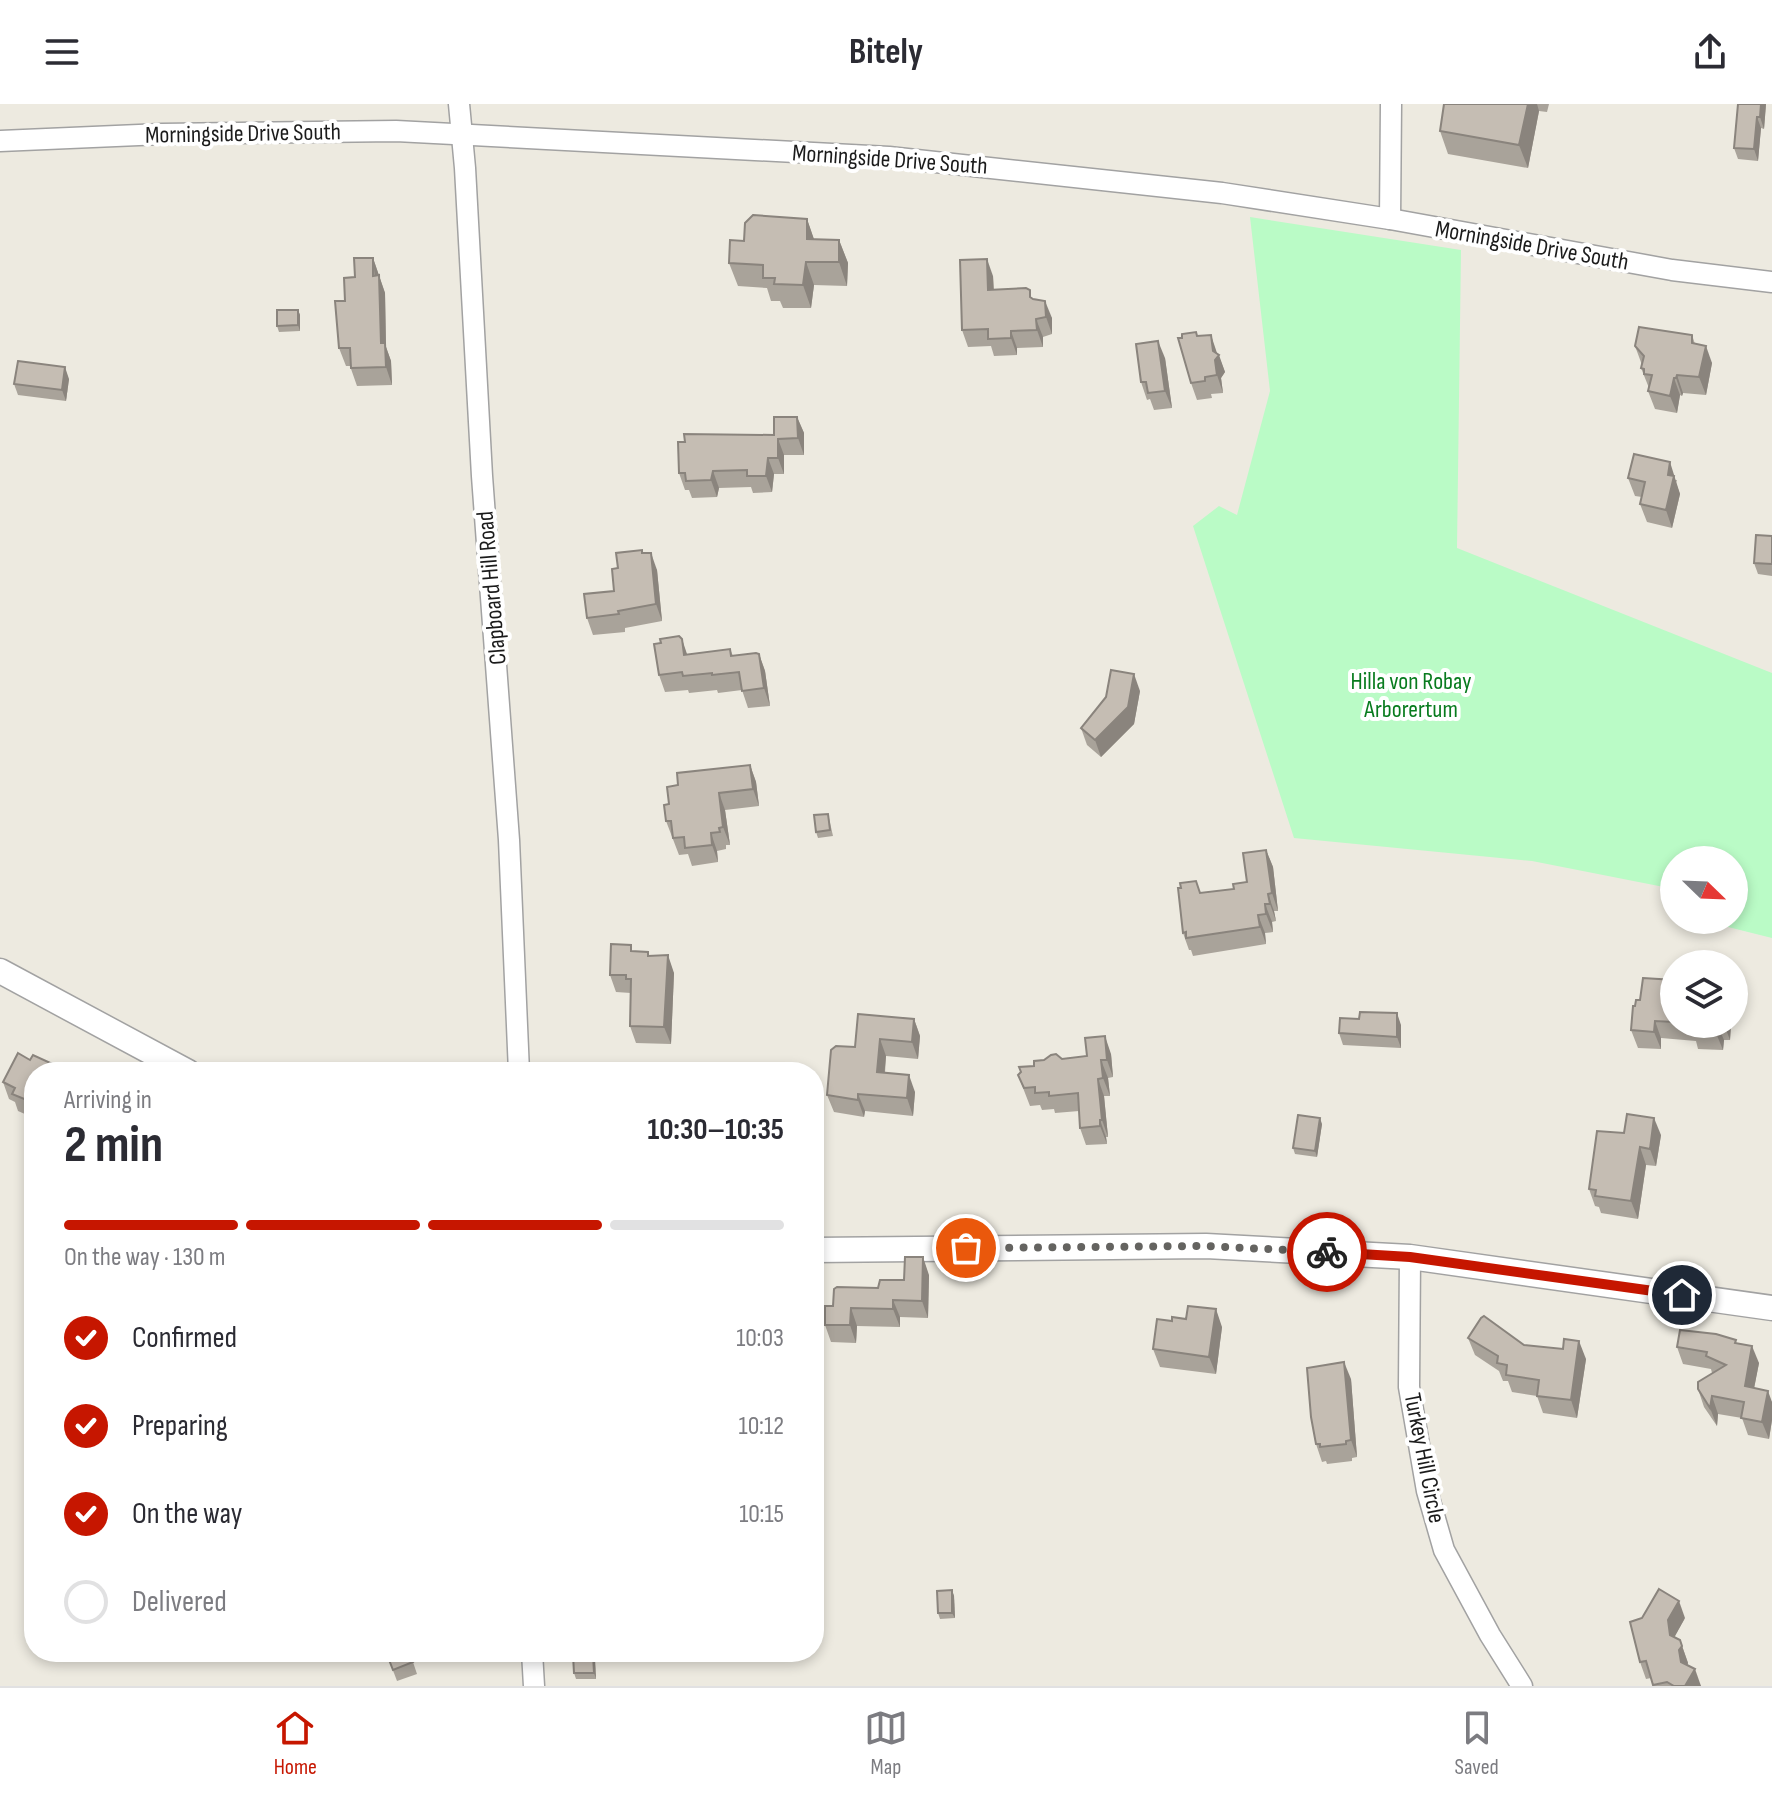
<!DOCTYPE html>
<html lang="en">
<head>
<meta charset="utf-8">
<style>
	:root { --surface:#fff; --page:#f2f2f3; --text:#2b2b33; --muted:#7c7c81; --line:#e1e1e2; --accent:#c61600 }
	body { margin:0; font-family:"Sofia Sans Condensed",sans-serif; background:var(--page); color:var(--text); height:100vh; display:flex; flex-direction:column; font-size:30px; white-space:nowrap }
	* { box-sizing:border-box; margin:0 }
	p { font-size:26px; color:var(--muted) }
	.icon { flex:none; width:44px; height:44px; fill:none; stroke:currentColor; stroke-width:2; stroke-linecap:round; stroke-linejoin:round }
	.map { position:relative; flex:1; overflow:hidden }
	.panel { position:absolute; left:24px; top:958px; width:800px; height:600px; display:flex; flex-direction:column; background:var(--surface); border-radius:32px; box-shadow:0 4px 12px #0003 }
	.panel>* { flex:none }
	.needle { width:52px; rotate:113deg }
	.tools { position:absolute; left:1660px; top:742px; display:grid; gap:16px }
	.tools a { display:grid; place-items:center; width:88px; height:88px; border-radius:50%; background:var(--surface); box-shadow:0 4px 12px #0003; font-size:40px }
	.pin { position:absolute; display:grid; place-items:center; width:68px; height:68px; color:#fff; margin:-34px; border:4px solid #fff; border-radius:50%; box-shadow:0 2px 8px #0007 }
	.courier { position:absolute; display:grid; place-items:center; width:80px; height:80px; margin:-40px; border:6px solid #c61600; border-radius:50%; background:#fff; color:#222; box-shadow:0 2px 10px #0007 }
	.head em { font-style:normal; font-weight:700 }
	.head div { display:flex; flex-direction:column-reverse }
	.head { display:flex; align-items:center; justify-content:space-between; height:136px; padding:0 40px }
	h1 { font-size:52px; font-weight:700; line-height:60px }
	.bar { display:grid; grid-template-columns:repeat(4,1fr); gap:12px 8px; align-content:center; height:96px; padding:0 40px }
	.bar i { height:10px; border-radius:6px; background:var(--line) }
	.bar .current { background:var(--accent) }
	.bar p { grid-column:span 4 }
	ol { padding:0 40px; list-style:none }
	li { display:flex; align-items:center; gap:24px; height:88px }
	li p { margin-inline-start:auto }
	li .icon { padding:8px; border-radius:50%; background:var(--accent); color:#fff; stroke-width:4 }
	li:last-child { color:var(--muted) }
	li i { width:44px; height:44px; border:4px solid var(--line); border-radius:50% }
	header { display:flex; justify-content:space-between; align-items:center; height:104px; padding:0 40px; background:var(--surface); font-size:36px; font-weight:700 }
	.menu { display:flex; justify-content:space-around; align-items:center; height:112px; border-top:2px solid var(--line); background:var(--surface); font-size:22px; color:var(--muted) }
	.menu a { display:grid; justify-items:center; gap:4px }
	.menu .current { color:var(--accent) }
	.map>svg:first-child { display:block }
</style>
</head>
<body>
<header><svg class="icon" aria-label="menu" viewBox="0 0 24 24"><path d="M4 6h16M4 12h16M4 18h16"/></svg>Bitely<svg class="icon" aria-label="share" viewBox="0 0 24 24"><path d="M12 15V3M7 8l5-5 5 5M5 13v7h14v-7"/></svg></header>
<div class="map">
<svg width="1772" height="1582" viewBox="0 0 1772 1582">
	<rect width="100%" height="100%" fill="#edeae0"/>
	<path fill="#bafbc6" d="M1250,113l211,33 -4,298 315,125v265l-60,-15v-3h22v-60h-60v29l-142,-28 -238,-23 -101,-312 26,-20 18,9 33,-124z"/>
	<g fill="none" stroke-linecap="round" stroke-linejoin="round">
		<g stroke="#a2a2a2" stroke-width="23">
			<g id="minor">
				<path d="M459,0l6,64 17,308 27,364 10,232"/>
				<path d="M0,37l162,-7 234,-3 493,26 333,36 168,26 282,51 100,12"/>
				<path d="M1390,115l1,-115"/>
				<path d="M1410,1153l-1,130 18,104 17,59 46,85 32,51"/>
				<path d="M532,1548l2,34"/>
			</g>
		</g>
		<g stroke="#a2a2a2" stroke-width="27">
			<g id="tertiary">
				<path d="M0,867l188,101"/>
				<path d="M814,1146l392,-4 204,11 362,51"/>
			</g>
		</g>
		<use href="#minor" stroke="#fff" stroke-width="20"/>
		<use href="#tertiary" stroke="#fff" stroke-width="24"/>
	</g>
	<g fill="#a9a39a">
		<path d="M1444,0h105l-2,8 -8,-1 -11,57 -80,-14 -8,-23z"/>
		<path d="M1766,0l-2,25 -3,-1 -3,33 -20,-2 -4,-11z"/>
		<path d="M807,115l7,21h25l9,23 -1,23 -33,-1 -3,23h-28l-3,-7h-9l-4,-13 -29,-2 -9,-23 15,-22z"/>
		<path d="M373,154l12,35 1,54 5,14 1,24 -35,1 -7,-20h-4l-7,-18 16,-71z"/>
		<path d="M993,172l1,13 39,10 19,19v16l-9,3v10l-26,1v7l-23,1 -3,-10 -23,1 -6,-17z"/>
		<path d="M298,206l2,5v16l-21,1 -2,-6z"/>
		<path d="M1692,231l3,9 17,19 -6,32 -23,-2 -1,3 -2,-1 -3,18 -22,-4 -7,-18 1,-3 -8,-20 1,-3 -7,-19z"/>
		<path d="M1198,232l20,18 7,18 -4,6 2,15 -12,1 1,4 -15,2 -6,-17z"/>
		<path d="M1165,254l7,50 -18,2 -4,-11 -3,1 -6,-18z"/>
		<path d="M69,275l-3,22 -48,-6 -4,-11z"/>
		<path d="M797,313l7,16v22h-20v19h-10l-2,18 -19,1 -2,-6 -32,1 -2,9 -25,1 -3,-8h-4l-6,-17 95,-38z"/>
		<path d="M1628,374l49,2 -1,3 4,11 -8,34 -25,-6 -7,-18 2,-7 -7,-1z"/>
		<path d="M1772,432v40l-14,-2 -4,-11z"/>
		<path d="M643,449l14,17 5,51 -37,7v4l-32,3 -6,-17 27,-27 4,-23z"/>
		<path d="M730,545l3,7 26,-2 6,17 5,35 -22,2 -6,-18 -24,3 -1,-3 -28,3 -1,-3 -23,2 -6,-17 28,-20z"/>
		<path d="M1140,587l-6,33 -33,33 -14,-12 -6,-17z"/>
		<path d="M750,661l6,17 3,24 -34,4 5,35h-4v4l-9,2 1,11 -26,4 -4,-12 -9,1 -13,-34 3,-17 9,-19z"/>
		<path d="M828,710l5,22 -15,2 -2,-6z"/>
		<path d="M1266,746l7,17 5,44h-4l2,10 -4,1 1,10 -8,1 1,11 -73,12 -2,-6h-2l-6,-17 17,-40 34,-4 13,-7z"/>
		<path d="M634,847l15,5 25,17 -3,71 -35,-1 -6,-17 1,-33 -15,-1 -6,-17z"/>
		<path d="M1674,876v44h57l-1,16h-6l-1,10 -25,-1 -2,-8 -35,-3v11l-23,-1 -7,-18 4,-24 5,-6z"/>
		<path d="M914,915l6,17 -2,23 -32,-3 -1,17 30,19 -2,24 -48,-5 -1,6 -30,-5 -7,-17 28,-48z"/>
		<path d="M1401,921v23l-58,-3 -4,-12z"/>
		<path d="M1111,950l2,23 -5,1 2,18h-6l4,41h-2l1,7 -21,1 -6,-17 -1,-17 -24,2 -1,-4 -12,1 -2,-5 -10,1 -12,-31 26,-15z"/>
		<path d="M34,968v46l-16,-7 -3,-9 -6,-3 -6,-17z"/>
		<path d="M1322,1020l-5,33 -22,-3 -2,-6z"/>
		<path d="M1597,1027l64,4 -5,31 -10,-1 -8,54 -37,-6 -2,-6 -4,-1 -6,-17z"/>
		<path d="M929,1171l-1,43 -28,-1v10l-43,-1 -1,17 -25,-1 -6,-17 8,-19 45,-18 26,-8z"/>
		<path d="M1172,1217l50,6 -6,47 -56,-7 -7,-18z"/>
		<path d="M1468,1234l56,7 62,14 -9,59 -34,-5 -6,-17 -25,-4 -4,-11h-5l-4,-10 -24,-16z"/>
		<path d="M1737,1239l22,20 -5,25 18,14v18l-3,19 -21,-4 -6,-17 -24,-4 -1,12 -13,-19 -6,-18 14,-16 -1,-4 -28,-5 -6,-17z"/>
		<path d="M1351,1275l6,78 -5,1v3l-25,3 -1,-3 -4,1 -6,-18z"/>
		<path d="M952,1486l2,6 1,22 -15,1 -2,-6z"/>
		<path d="M1685,1514l-11,19 6,3 8,23 -1,2 14,21h-48l-2,-8 -5,1 -6,-17z"/>
		<path d="M386,1548l27,10 4,12 -20,7z"/>
		<path d="M593,1550l2,6 1,19h-20l-2,-6z"/>
	</g>
	<g fill="#8a847d">
		<path d="M1528,0h9l2,7 -11,57 -9,-23z"/>
		<path d="M1761,0h5l-2,25 -4,-12z"/>
		<path d="M1757,13l4,11 -3,33 -4,-12z"/>
		<path d="M807,115l8,23 -8,-3z"/>
		<path d="M839,136l9,23 -1,23 -8,-24z"/>
		<path d="M373,154l12,35 1,54 5,14 1,24 -6,-18 -5,-24z"/>
		<path d="M987,155l6,17 1,31 -6,-17z"/>
		<path d="M806,158l8,23 -3,23 -8,-23z"/>
		<path d="M1045,197l7,17v16l-6,-17z"/>
		<path d="M298,206l2,5v16l-2,-6z"/>
		<path d="M1036,215l7,18v10l-6,-17z"/>
		<path d="M1011,227l6,17v7l-6,-17z"/>
		<path d="M1211,231l7,21 1,-1 6,17 -4,6 2,15 -6,-18z"/>
		<path d="M1158,237l7,17 7,50 -7,-17z"/>
		<path d="M1706,242l6,17 -6,32 -7,-18z"/>
		<path d="M65,263l4,12 -3,22 -4,-11z"/>
		<path d="M1677,271l6,18 -1,3 -6,-18z"/>
		<path d="M1674,274l6,17 -3,18 -7,-17z"/>
		<path d="M797,313l7,16v22l-6,-17z"/>
		<path d="M778,335l6,16v19l-6,-16z"/>
		<path d="M768,354l6,16 -2,18 -6,-16z"/>
		<path d="M1670,358l10,32 -8,34 -6,-18 2,-35z"/>
		<path d="M713,367l6,17 -2,9 -6,-17z"/>
		<path d="M651,449l6,17 5,51 -6,-17z"/>
		<path d="M682,535l6,18 -4,-2z"/>
		<path d="M759,550l6,17 5,35 -6,-18z"/>
		<path d="M1134,570l6,17 -6,33 -33,33 -6,-17z"/>
		<path d="M750,661l6,17 3,24 -6,-17z"/>
		<path d="M719,689l6,17 5,35 -7,-18z"/>
		<path d="M711,729l6,18 1,11 -6,-17z"/>
		<path d="M1266,746l7,17 5,44 -6,-18z"/>
		<path d="M1268,790l6,17 2,10 -6,-17z"/>
		<path d="M1265,800l7,18 1,10 -7,-18z"/>
		<path d="M1258,811l7,18 1,11 -6,-17z"/>
		<path d="M668,851l6,18 -3,71 -7,-17z"/>
		<path d="M1397,909l4,12v23l-4,-11z"/>
		<path d="M914,915l6,17 -2,23 -6,-17z"/>
		<path d="M1655,917l6,17v11l-7,-17z"/>
		<path d="M1717,920l7,16 -1,10 -7,-17z"/>
		<path d="M1724,920h7l-1,16z"/>
		<path d="M1105,932l6,18 2,23 -6,-17z"/>
		<path d="M880,935l6,17 -3,33 -6,-17z"/>
		<path d="M1101,956l7,18 2,18 -7,-18z"/>
		<path d="M909,971l6,17 -2,24 -6,-18z"/>
		<path d="M1098,975l6,17 4,41 -6,-17z"/>
		<path d="M858,990l7,17 -1,6 -6,-17z"/>
		<path d="M1320,1014l2,6 -5,33 -2,-6z"/>
		<path d="M1654,1014l7,17 -5,31 -6,-17z"/>
		<path d="M1100,1016l6,17 1,7 -7,-18z"/>
		<path d="M1640,1043l6,18 -8,54 -7,-18z"/>
		<path d="M923,1153l6,18 -1,43 -6,-17z"/>
		<path d="M893,1196l7,17v10l-7,-18z"/>
		<path d="M851,1204l6,18 -1,17 -6,-18z"/>
		<path d="M1216,1205l6,18 -6,47 -7,-17z"/>
		<path d="M1579,1237l7,18 -9,59 -6,-18z"/>
		<path d="M1752,1242l7,17 -8,41 -6,-18z"/>
		<path d="M1344,1258l7,17 6,78 -6,-17z"/>
		<path d="M1768,1287l4,11v18l-3,19 -7,-17z"/>
		<path d="M1712,1292l6,18 -1,12 -7,-18z"/>
		<path d="M952,1486l2,6 1,22 -3,-5z"/>
		<path d="M1679,1497l6,17 -11,20 -4,-3 -2,-15z"/>
		<path d="M1682,1542l6,17 -2,5 -5,-6 -2,-12z"/>
		<path d="M593,1550l2,6 1,19 -2,-6z"/>
		<path d="M1695,1565l6,17h-16z"/>
	</g>
	<g fill="#c5bdb3" stroke="#8a847d" stroke-width="2">
		<path d="M1444,0h84l-9,41 -79,-14z"/>
		<path d="M1738,0h23l-1,13h-3l-3,32 -20,-1z"/>
		<path d="M753,111l54,4v20l32,1v22h-33l-3,23 -29,-1 1,-6h-12v-13l-34,-2 1,-23 14,1 1,-18z"/>
		<path d="M354,154h19v18l6,-1 2,68h4l1,24 -35,1 -1,-20h-11l-4,-47h10l-1,-23 11,-1z"/>
		<path d="M987,155l1,31 38,-2 4,2v7l3,2 12,2 1,16 -10,2 1,11 -26,1v7l-23,1v-10l-26,1 -2,-70z"/>
		<path d="M277,206h21v15l-21,1z"/>
		<path d="M1639,223l53,8v8l14,3 -7,31 -22,-2 -1,3h-2l-4,18 -22,-5 4,-16 -8,-1v-5l-3,-1 3,-12 -9,-10z"/>
		<path d="M1196,228l1,4 14,-1 2,16 6,4 -4,5 2,15 -12,2v4l-14,2 -13,-45h4v-4z"/>
		<path d="M1158,237l7,50 -17,2 -2,-11h-5l-5,-38z"/>
		<path d="M18,257l47,6 -3,23 -48,-6z"/>
		<path d="M774,313h23l1,21 -20,1v19h-10l-2,18h-19v-6l-34,1 -2,9 -25,1 -1,-8h-6l-1,-31h7l-1,-8 90,1z"/>
		<path d="M1634,350l36,8 -2,13 6,1 -8,34 -26,-6 5,-22 -17,-4z"/>
		<path d="M1756,431l16,1v28l-18,-1z"/>
		<path d="M642,446v3h9l5,51 -38,7 1,3 -32,4 -3,-24 30,-3 -2,-22 6,-1 -2,-15z"/>
		<path d="M679,532l3,3 2,16 46,-6 1,7 25,-3 3,1 5,34 -22,3 -3,-19 -27,3v-2l-29,3 -1,-4 -23,3 -5,-31 7,-1 -1,-4z"/>
		<path d="M1111,566l23,4 -6,33 -33,33 -14,-12 25,-31z"/>
		<path d="M750,661l3,24 -34,4 4,34 -4,1 1,4 -9,1 1,12 -27,3 -1,-11 -11,1 -2,-17h-5l-2,-16 5,-1 -2,-17 11,-2 -1,-12z"/>
		<path d="M828,710l2,16 -14,2 -2,-17z"/>
		<path d="M1266,746l6,43 -4,1 2,10h-5l1,10 -8,1 2,12 -74,11v-6l-3,1 -5,-45h3l-1,-5 16,-2 4,12 34,-4 -1,-5 14,-2 -4,-29z"/>
		<path d="M611,840l20,1v6l17,1v4l20,-1 -4,72 -34,-1 1,-47h-5v-4h-16z"/>
		<path d="M1643,874l31,2v42l-19,-1 -1,11 -23,-2 2,-24h2l1,-6h4z"/>
		<path d="M1360,908l37,1v24l-58,-4 1,-15 19,1z"/>
		<path d="M858,910l56,5 -2,23 -32,-3 -3,33 32,3 -2,23 -49,-4v6l-31,-5 4,-45 5,-4 19,1z"/>
		<path d="M1692,920h25l-1,9 -24,-2z"/>
		<path d="M1105,932l2,24h-6l2,18 -5,1 4,41h-2v6l-20,2 -2,-35 -29,3v-4l-14,1v-6l-11,1 -6,-13 3,-3 -2,-5 15,-1v-5l10,-1 7,-5 5,-1 6,5 25,-3 -2,-18z"/>
		<path d="M18,949l12,7 3,-5 37,17h-36v31l-22,-9 3,-6 -12,-6z"/>
		<path d="M498,960v8h-20v-6z"/>
		<path d="M1627,1010l27,4 -4,31 -10,-2 -9,54 -36,-5 1,-6 -7,-1 8,-58 27,2z"/>
		<path d="M1298,1011l22,3 -5,33 -22,-3z"/>
		<path d="M905,1153h18l-1,44 -29,-1v9l-42,-1 -1,17h-25v-19h8l1,-17 3,-2 41,1 2,-8h24z"/>
		<path d="M1188,1202l28,3 -7,48 -56,-8 4,-30 15,2v-4l14,2z"/>
		<path d="M1484,1212l40,29 39,4 1,-10 15,2 -8,59 -34,-4 2,-16 -33,-5 1,-10 -10,-2 1,-7 -30,-18 13,-20z"/>
		<path d="M1680,1226l36,4 20,6 -1,3 17,3 -7,40 23,5 -6,31 -21,-4 3,-16 -32,-6 -2,12 -12,-19v-7l28,-17 -20,-9 1,-4 -30,-5z"/>
		<path d="M1344,1258l7,78 -5,1v3l-26,3v-3h-4l-5,-27 -4,-49z"/>
		<path d="M1659,1485l20,12 -11,19 2,15 10,5 2,6 -3,4 2,12 14,7 -10,17h-11l-7,-4 -14,3 -7,-24 -6,1 -10,-40 12,-4z"/>
		<path d="M952,1486v23h-14l-1,-22z"/>
		<path d="M386,1548h23l4,10 -20,8z"/>
		<path d="M593,1550l1,19h-20l-1,-18z"/>
	</g>
	<g fill="none" stroke-linecap="round" stroke-linejoin="round">
		<path stroke="#646360" stroke-width="8" stroke-dasharray="0 14.4" d="M966,1144l240,-2 121,6"/>
		<path stroke="#c61600" stroke-width="10" d="M1327,1148l83,5 272,38"/>
	</g>
	<g text-anchor="middle" stroke-width="8" stroke-linejoin="round" paint-order="stroke">
		<g font-size="24" fill="#1b1b1b" stroke="#fff">
			<text transform="translate(243 29) rotate(-1)" y="8">Morningside Drive South</text>
			<text transform="translate(890 55) rotate(4)" y="8">Morningside Drive South</text>
			<text transform="translate(1532 141) rotate(10)" y="8">Morningside Drive South</text>
			<text transform="translate(491 484) rotate(-95)" y="8">Clapboard Hill Road</text>
			<text transform="translate(1425 1354) rotate(79)" y="8">Turkey Hill Circle</text>
		</g>
		<g font-size="24" fill="#087b1e" stroke="#fff">
			<text x="1411" y="585">Hilla von Robay<tspan x="1411" dy="28">Arborertum</tspan></text>
		</g>
	</g>
</svg>
<div class="tools">
<a><svg class="needle" viewBox="-14 -14 28 28"><path d="M0-13l5 13h-10z" fill="#e53935"/><path d="M0 13l5-13h-10z" fill="#7c7c81"/></svg></a>
<a><svg class="icon" aria-label="layers" viewBox="0 0 24 24"><path d="M12 4l9 5-9 5-9-5zM3 14l9 5 9-5"/></svg></a>
</div>
<div class="pin" style="left:966px;top:1144px;background:#ea580c"><svg class="icon" aria-label="bag" viewBox="0 0 24 24"><path d="M5 8h14l-1 12H6zM9 8a3 3 0 0 1 6 0"/></svg></div>
<div class="pin" style="left:1682px;top:1191px;background:#1f2937"><svg class="icon" aria-label="home" viewBox="0 0 24 24"><path d="M3 11l9-7 9 7M6 9v11h12V9"/></svg></div>
<div class="courier" style="left:1327px;top:1148px"><svg class="icon" aria-label="bike" viewBox="0 0 24 24"><circle cx="6" cy="16" r="4"/><circle cx="18" cy="16" r="4"/><path d="M6 16l4-8h5l3 8M10 8l3 8H6M13 5h3"/></svg></div>
<section class="panel">
<div class="head"><div><h1>2 min</h1><p>Arriving in</p></div><em>10:30–10:35</em></div>
<div class="bar"><i class="current"></i><i class="current"></i><i class="current"></i><i></i><p>On the way · 130 m</p></div>
<ol>
<li><svg class="icon" aria-label="check" viewBox="0 0 24 24"><path d="M5 12l5 5 9-10"/></svg>Confirmed<p>10:03</p></li>
<li><svg class="icon" aria-label="check" viewBox="0 0 24 24"><path d="M5 12l5 5 9-10"/></svg>Preparing<p>10:12</p></li>
<li><svg class="icon" aria-label="check" viewBox="0 0 24 24"><path d="M5 12l5 5 9-10"/></svg>On the way<p>10:15</p></li>
<li><i></i>Delivered</li>
</ol>
</section>
</div>
<nav class="menu">
<a class="current"><svg class="icon" aria-label="home" viewBox="0 0 24 24"><path d="M3 11l9-7 9 7M6 9v11h12V9"/></svg>Home</a>
<a><svg class="icon" aria-label="map" viewBox="0 0 24 24"><path d="M3 6l6-2 6 2 6-2v14l-6 2-6-2-6 2zM9 4v14M15 6v14"/></svg>Map</a>
<a><svg class="icon" aria-label="saved" viewBox="0 0 24 24"><path d="M7 4h10v16l-5-4-5 4z"/></svg>Saved</a>
</nav>
</body>
</html>
